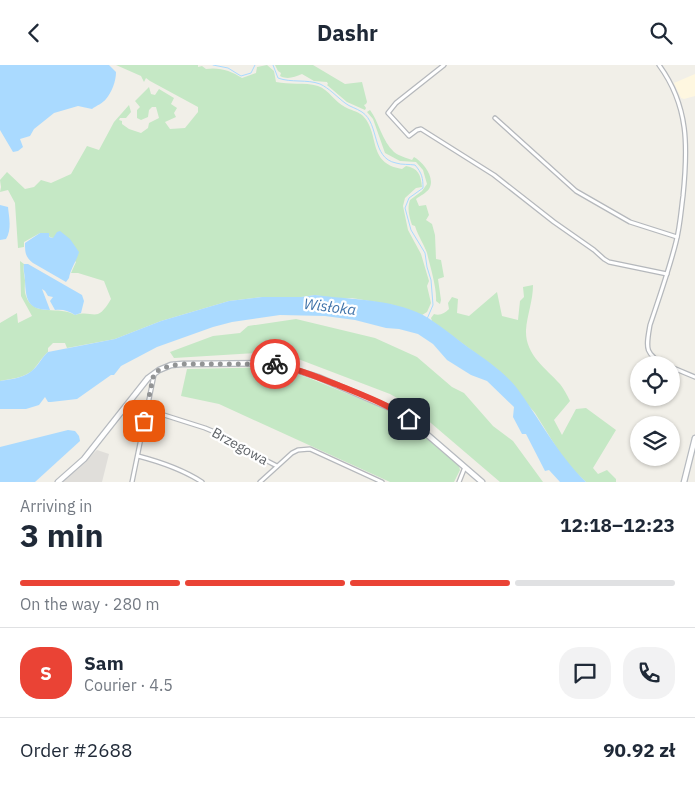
<!DOCTYPE html>
<html lang="en">
<head>
<meta charset="utf-8">
<style>
	:root { --surface:#fff; --page:#f2f2f3; --text:#1f2937; --muted:#747a83; --line:#e0e1e3; --accent:#ea4335 }
	body { margin:0; font-family:"IBM Plex Sans",sans-serif; background:var(--page); color:var(--text); height:100vh; display:flex; flex-direction:column; font-size:19px; white-space:nowrap }
	* { box-sizing:border-box; margin:0 }
	p { font-size:16px; color:var(--muted) }
	.icon { flex:none; width:28px; height:28px; fill:none; stroke:currentColor; stroke-width:2; stroke-linecap:round; stroke-linejoin:round }
	.map { position:relative; height:417px; overflow:hidden }
	.side { display:flex; flex-direction:column; background:var(--surface); flex:1 }
	.side>* { flex:none }
	.buttons { position:absolute; left:630px; top:291px; display:grid; gap:10px }
	.buttons a { display:grid; place-items:center; width:50px; height:50px; border-radius:50%; background:var(--surface); box-shadow:0 1px 4px #0004; font-size:25px }
	.pin { position:absolute; display:grid; place-items:center; width:42px; height:42px; color:#fff; margin:-21px; border-radius:10px; box-shadow:0 2px 8px #0006 }
	.courier { position:absolute; display:grid; place-items:center; width:50px; height:50px; margin:-25px; border:4px solid #ea4335; border-radius:50%; background:#fff; color:#222; box-shadow:0 1px 6px #0007 }
	.headline em { font-style:normal; font-weight:800 }
	.headline div { display:flex; flex-direction:column-reverse }
	.headline { display:flex; align-items:center; justify-content:space-between; height:85px; padding:0 20px }
	h1 { font-size:32px; font-weight:800; line-height:38px }
	.bar { display:grid; grid-template-columns:repeat(4,1fr); gap:8px 5px; align-content:center; height:60px; padding:0 20px }
	.bar i { height:6px; border-radius:4px; background:var(--line) }
	.bar .on { background:var(--accent) }
	.bar p { grid-column:span 4 }
	.line { display:flex; align-items:center; gap:12px; padding:0 20px; border-top:1px solid var(--line) }
	.line div { flex:1 }
	.round { display:grid; place-items:center; flex:none; width:52px; height:52px; border-radius:20px; background:var(--page) }
	header { display:flex; justify-content:space-between; align-items:center; height:65px; padding:0 20px; background:var(--surface); font-size:22px; font-weight:800 }
	.map>svg:first-child { display:block }
</style>
</head>
<body>
<header><svg class="icon" aria-label="back" viewBox="0 0 24 24"><path d="M15 5l-7 7 7 7"/></svg>Dashr<svg class="icon" aria-label="search" viewBox="0 0 24 24"><circle cx="10" cy="10" r="6"/><path d="M15 15l6 6"/></svg></header>
<div class="map">
<svg width="695" height="417" viewBox="0 0 695 417">
	<rect width="100%" height="100%" fill="#f1efe8"/>
	<path fill="#fef7e0" d="M695,9v22l-11,3 -3,-1 -7,-15z"/>
	<path fill="#e0deda" d="M97,385l12,4 -7,28h-39z"/>
	<g fill="#c5e8c5">
		<path d="M116,0h82v2l4,-1 4,3c14,-2 25,2 36,9l14,-5 1,-6 10,-2 7,6 2,11c13,3 28,0 42,4 11,4 17,16 27,21 5,3 12,4 17,8 19,18 4,48 40,54l4,-3c12,2 15,9 16,21l-6,1 -11,10 -2,8 5,24 13,24 8,27 -2,5 4,17 -4,9 -5,3 -29,-10 -41,-7 -13,1 -24,-4 -14,2h-39l-33,4 -68,20 -46,18 -48,9 -2,-5h-12l-5,5v4c-7,6 -10,13 -16,19 -9,7 -22,8 -32,10v-58l17,-10 1,10 14,-7 -11,-20 -1,-35 4,3c-1,6 0,10 1,16 0,5 -1,11 1,16 7,22 34,9 49,19 19,-6 21,10 36,-16l-7,-18 -26,-8h-7l5,-11 -23,-24 -13,-5 -16,9v5l-6,1 -3,-45 -7,-13 -8,2 1,-5 -1,-7 7,-8 18,17 9,-2 7,-7 10,3 20,-9 16,-28 12,4 15,-28 15,-17 2,7 -5,6h-6l-1,2 3,1v3l7,5 12,4 7,-5 1,-5 10,-5 -3,-11h-4l-3,3 -1,7 -7,3 -4,-2v-8l3,-3 -5,-6 14,-14 2,7 4,1 4,-6 15,9 -3,6 6,4 -3,5 2,4 -11,5 5,7 15,-1 13,-16v-5l-48,-26 -4,-3 -2,4 -3,-6z"/>
		<path d="M275,0h38l32,19 17,-2 5,20 -1,2 -2,1 2,3 -1,2 -18,-8 -20,-17 1,-1 -1,-2 -13,-1 -12,-7c-8,3 -14,6 -22,2l1,-3 -3,-2z"/>
		<path d="M370,45c9,12 12,31 24,42 5,4 13,6 18,8l2,-3c9,5 22,21 15,32 -3,4 -9,7 -13,10l3,7 7,-1 3,10 -3,5 6,4 3,11 1,24 5,1 3,17 -6,2 3,21 -1,4 -4,-3c1,-13 -6,-35 -9,-48 -3,-9 -9,-17 -12,-27l-3,-1c-3,-9 -5,-16 -2,-25l12,-9 5,-7 -4,-14 -7,-8 -16,-1 -15,-8 -12,-34 -6,-7z"/>
		<path d="M533,220c0,16 -6,30 -7,45 -1,25 20,38 34,54 4,5 7,11 10,17l-16,19 8,15 14,-26 10,-1 30,22 -23,38 5,6 9,-4 9,9v3h-30l-16,-15 -12,-17 -23,-37 -38,-44 -65,-48 -1,-3 3,-4c6,2 11,-1 15,-5l-1,-6 4,-6 6,2 -1,14 12,3 28,-24 5,24 16,4 2,-19 4,-4 -1,-10z"/>
		<path d="M296,254l79,19 42,19 35,30 12,6 29,33 20,15 30,41h-43l-89,-76 -21,-12 -105,-40 -13,-2 -98,6 -4,-6 43,-16 27,-3 8,-7z"/>
		<path d="M272,302l37,11 78,32 19,11 53,45 1,4 -6,12h-64l-171,-78 -38,-8 6,-27z"/>
	</g>
	<g fill="#aadaff">
		<path d="M0,0h109l7,7c0,9 -4,20 -10,27 -3,4 -10,7 -14,10l-14,-3 -24,7 -20,16 -4,7 -10,3 3,8 -5,4 -5,1 -13,-22z"/>
		<path d="M0,140l8,2c1,10 4,23 -2,32l-6,1z"/>
		<path d="M60,166l10,8 9,13c-2,8 -9,18 -10,26l-3,4 -33,-19c-8,-6 -8,-11 -8,-20l15,-10h9v4l4,1 4,-6z"/>
		<path d="M24,199h4l54,31 2,6 -3,12 -6,2c-6,-4 -12,-6 -20,-5l-5,-9 3,-4 -5,-1 -3,-5 -3,-2 8,21c-23,0 -24,-11 -25,-29 0,-6 -2,-11 -1,-17z"/>
		<path d="M315,230c35,5 74,3 108,20 16,9 31,22 46,33 16,11 35,24 47,39 24,32 41,67 70,95h-26l-11,-12 -4,1 -19,-37h-4l-9,-17 1,-10 -27,-26 -16,-6 -24,-15 -14,-16 -15,-10 -19,-5 -13,-1 -31,-8 -30,-4 -45,-1 -48,7 -19,5 -56,20 -36,19 -7,9h-3l-34,24 -26,3h-3l-3,-5 -6,8 -13,4h-26v-28c12,-2 26,-3 35,-13 5,-5 7,-11 13,-16l67,-13 46,-18 68,-20 33,-4h39z"/>
		<path d="M68,365l7,1 4,5 1,5 -45,41h-35v-35z"/>
	</g>
	<g fill="none" stroke-linecap="round" stroke-linejoin="round">
		<g stroke="#aadaff" stroke-width="1">
			<path d="M213,0l15,3 13,8 10,-3 4,-8"/>
			<path d="M273,0l5,13c13,5 29,1 42,6 9,4 17,13 25,19 5,4 11,5 17,9 18,12 9,46 34,51 6,2 13,1 19,2 7,8 8,13 8,23l-14,10 -4,10 6,22 14,23 2,14 4,13 2,25 -6,14"/>
		</g>
		<g stroke="#b5b8bc" stroke-width="5.5">
			<g id="street">
				<path d="M444,0l-48,38 -8,10 21,23 8,-6 4,-1 73,46 60,47 40,28 10,9 5,3 58,12"/>
				<path d="M659,0c30,41 29,82 24,131 -2,15 -3,31 -7,46 -7,28 -17,56 -26,83 -4,23 -6,29 16,40"/>
				<path d="M495,53l81,73 54,31 47,15"/>
				<path d="M671,302l24,10"/>
				<path d="M125,343l39,7 41,13 12,5 15,10 45,23"/>
				<path d="M138,391c23,6 44,13 64,26"/>
				<path d="M132,417l22,-107"/>
				<path d="M260,417l32,-29 6,-3 12,-1 72,33"/>
				<path d="M459,417l6,-15"/>
			</g>
		</g>
		<g stroke="#b6babf" stroke-width="7">
			<g id="secondary">
				<path d="M58,417l26,-23 64,-81 11,-8 12,-5 11,-1 91,-1 45,14 79,34 26,20 59,51"/>
				<path d="M684,417l11,-44"/>
			</g>
		</g>
		<use href="#street" stroke="#fff" stroke-width="3"/>
		<use href="#secondary" stroke="#fff" stroke-width="4.5"/>
	</g>
	<g fill="none" stroke-linecap="round" stroke-linejoin="round">
		<path stroke="#929495" stroke-width="5" stroke-dasharray="0 9" d="M144,356l10,-48c9,-6 18,-8 28,-9h93"/>
		<path stroke="#ea4335" stroke-width="6" d="M275,299c21,4 42,13 63,21 24,10 49,19 71,34"/>
	</g>
	<g text-anchor="middle" stroke-width="4.5" stroke-linejoin="round" paint-order="stroke">
		<g font-size="14" fill="#5f6368" stroke="#fff">
			<text transform="translate(240 381) rotate(29)" y="5">Brzegowa</text>
		</g>
		<g font-size="15" font-style="italic" fill="#4174aa" stroke="#fff">
			<text transform="translate(330 242) rotate(7)" y="5">Wisłoka</text>
		</g>
	</g>
</svg>
<div class="buttons">
<a><svg class="icon" aria-label="locate" viewBox="0 0 24 24"><circle cx="12" cy="12" r="6"/><path d="M12 2v4M12 18v4M2 12h4M18 12h4"/></svg></a>
<a><svg class="icon" aria-label="layers" viewBox="0 0 24 24"><path d="M12 4l9 5-9 5-9-5zM3 14l9 5 9-5"/></svg></a>
</div>
<div class="pin" style="left:144px;top:356px;background:#ea580c"><svg class="icon" aria-label="bag" viewBox="0 0 24 24"><path d="M5 8h14l-1 12H6zM9 8a3 3 0 0 1 6 0"/></svg></div>
<div class="pin" style="left:409px;top:354px;background:#1f2937"><svg class="icon" aria-label="home" viewBox="0 0 24 24"><path d="M3 11l9-7 9 7M6 9v11h12V9"/></svg></div>
<div class="courier" style="left:275px;top:299px"><svg class="icon" aria-label="bike" viewBox="0 0 24 24"><circle cx="6" cy="16" r="4"/><circle cx="18" cy="16" r="4"/><path d="M6 16l4-8h5l3 8M10 8l3 8H6M13 5h3"/></svg></div>
</div>
<section class="side">
<div class="headline"><div><h1>3 min</h1><p>Arriving in</p></div><em>12:18–12:23</em></div>
<div class="bar"><i class="on"></i><i class="on"></i><i class="on"></i><i></i><p>On the way · 280 m</p></div>
<div class="line" style="height:90px"><b class="round" style="background:var(--accent);color:#fff">S</b><div><b>Sam</b><p>Courier · 4.5</p></div><a class="round"><svg class="icon" aria-label="chat" viewBox="0 0 24 24"><path d="M4 5h16v11H9l-5 4z"/></svg></a><a class="round"><svg class="icon" aria-label="phone" viewBox="0 0 24 24"><path d="M5 4h4l2 5-3 2q2 4 5 5l2-3 5 2v4C11 20 4 13 5 4z"/></svg></a></div>
<div class="line" style="height:65px"><div>Order #2688</div><b>90.92 zł</b></div>
</section>
</body>
</html>
